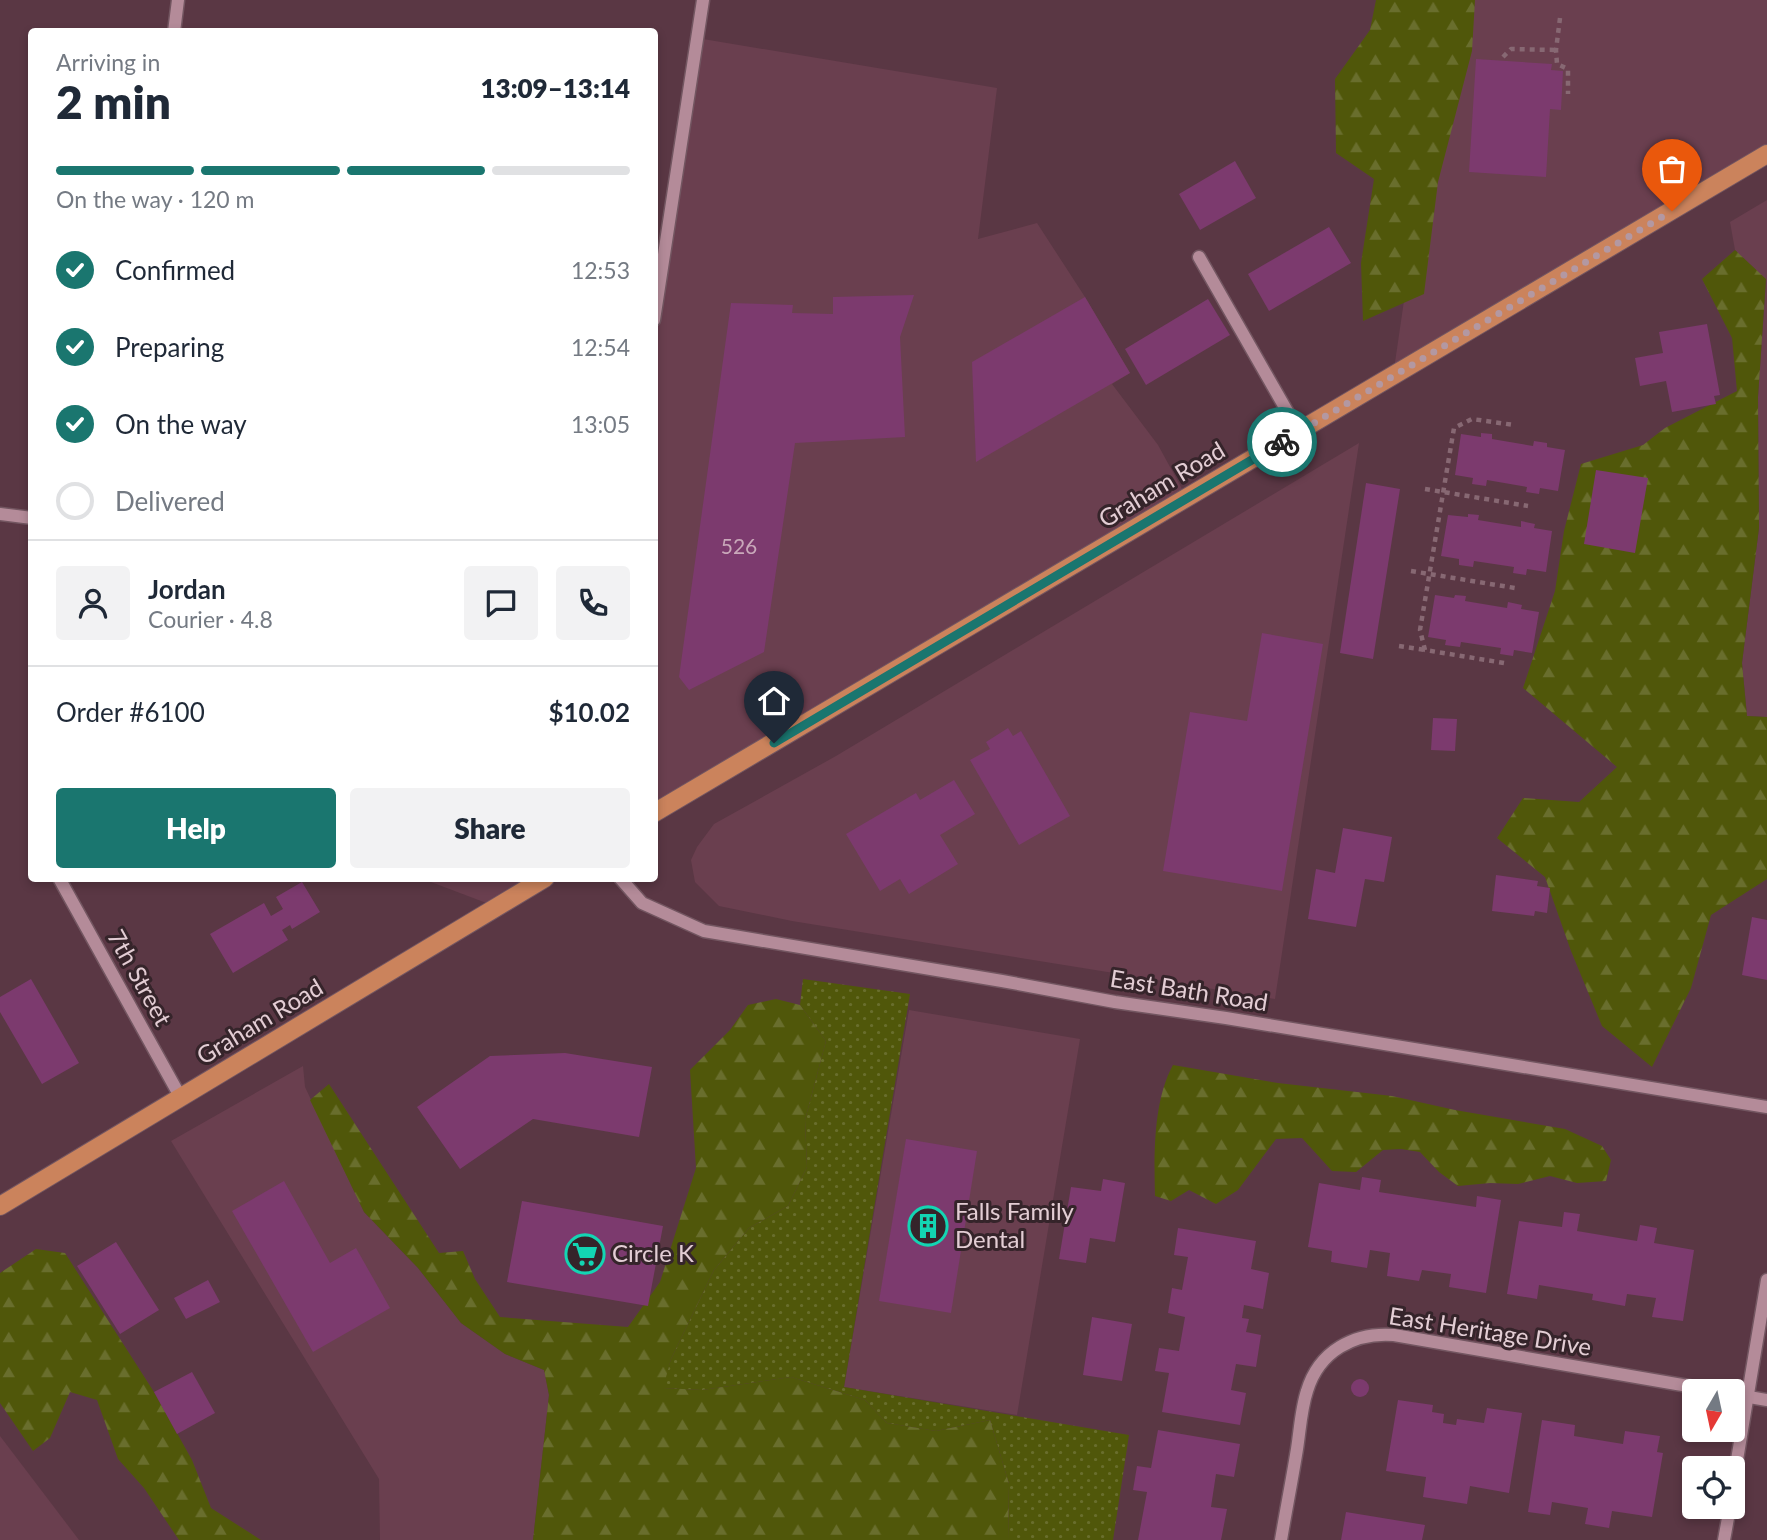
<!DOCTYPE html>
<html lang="en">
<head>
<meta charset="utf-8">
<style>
	:root { --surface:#fff; --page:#f2f2f3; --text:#1f2937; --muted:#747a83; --line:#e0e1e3; --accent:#1a766f }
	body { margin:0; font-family:Lato,sans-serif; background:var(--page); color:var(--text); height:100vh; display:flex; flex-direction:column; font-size:26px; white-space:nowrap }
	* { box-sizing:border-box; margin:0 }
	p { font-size:23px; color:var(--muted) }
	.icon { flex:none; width:38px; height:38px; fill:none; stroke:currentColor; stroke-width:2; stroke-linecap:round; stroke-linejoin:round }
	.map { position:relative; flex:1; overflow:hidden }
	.sheet { position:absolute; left:28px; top:28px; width:630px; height:854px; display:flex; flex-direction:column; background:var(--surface); border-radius:7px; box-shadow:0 4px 10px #0003 }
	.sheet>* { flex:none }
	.needle { width:46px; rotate:189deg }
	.buttons { position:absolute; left:1682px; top:1379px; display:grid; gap:14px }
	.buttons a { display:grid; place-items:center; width:63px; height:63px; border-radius:7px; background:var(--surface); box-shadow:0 4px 10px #0003; font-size:35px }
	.pin { position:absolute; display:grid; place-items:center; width:60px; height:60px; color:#fff; margin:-72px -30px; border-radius:50% 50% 50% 0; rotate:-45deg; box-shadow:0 0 7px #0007 }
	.pin .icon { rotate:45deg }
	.courier { position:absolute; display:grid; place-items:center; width:70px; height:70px; margin:-35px; border:5px solid #1a766f; border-radius:50%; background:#fff; color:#222; box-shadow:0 2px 9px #0007 }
	.headline em { font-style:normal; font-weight:800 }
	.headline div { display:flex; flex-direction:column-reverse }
	.headline { display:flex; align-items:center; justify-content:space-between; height:119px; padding:0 28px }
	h1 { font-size:46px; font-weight:800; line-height:52px }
	.bar { display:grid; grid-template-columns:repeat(4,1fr); gap:10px 7px; align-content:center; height:84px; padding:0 28px }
	.bar i { height:9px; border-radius:5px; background:var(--line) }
	.bar .current { background:var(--accent) }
	.bar p { grid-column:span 4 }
	.line { display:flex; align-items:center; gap:18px; padding:0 28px; border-top:2px solid var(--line) }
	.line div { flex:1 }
	.round { display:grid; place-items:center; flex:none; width:74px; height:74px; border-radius:7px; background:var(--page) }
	ol { padding:0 28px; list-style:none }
	li { display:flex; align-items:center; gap:21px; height:77px }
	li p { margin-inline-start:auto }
	li .icon { padding:7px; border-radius:50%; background:var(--accent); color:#fff; stroke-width:4 }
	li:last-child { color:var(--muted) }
	li i { width:38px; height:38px; border:4px solid var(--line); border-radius:50% }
	.button { display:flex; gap:14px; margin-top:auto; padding:14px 28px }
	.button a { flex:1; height:80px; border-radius:7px; background:var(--accent); color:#fff; font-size:28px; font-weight:800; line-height:80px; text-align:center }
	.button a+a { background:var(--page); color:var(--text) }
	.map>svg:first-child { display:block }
</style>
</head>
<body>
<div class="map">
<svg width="1767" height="1540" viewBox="0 0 1767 1540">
	<defs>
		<pattern id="grass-dots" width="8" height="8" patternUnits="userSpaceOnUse" patternTransform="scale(1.75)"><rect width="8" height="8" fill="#50570a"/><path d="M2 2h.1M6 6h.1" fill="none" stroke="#696e2d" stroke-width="1.8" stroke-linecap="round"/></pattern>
		<pattern id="forest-firs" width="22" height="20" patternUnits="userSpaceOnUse" patternTransform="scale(1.75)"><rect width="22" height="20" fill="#50570a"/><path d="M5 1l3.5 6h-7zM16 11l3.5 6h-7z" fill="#696e2d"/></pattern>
	</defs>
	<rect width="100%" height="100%" fill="#5a3744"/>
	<g fill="#6a3f4f">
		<path d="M1448,0h319v154l-374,222z"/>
		<path d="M697,38l300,50 -19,151 59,-16 48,74 45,76 -18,11 46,61 29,53 -532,315v-493z"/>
		<path d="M1767,200v517l-20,-1 -5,-53 17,-135 -1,-131 8,-117 -31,-30 -5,-28z"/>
		<path d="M1359,443l-84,556 -483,-78 -73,-15 -24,-24 -4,-22 6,-13 17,-23 122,-68z"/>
		<path d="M423,879h122l-48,28z"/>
		<path d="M909,1010l171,29 -63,376 -173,-28z"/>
		<path d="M303,1066l2,21 59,125 54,56 43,55 44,31 39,16 5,25 -16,145h-153l-1,-61 -208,-338z"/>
		<path d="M0,1436l79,104h-79z"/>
	</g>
	<path fill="url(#grass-dots)" d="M803,979l107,15 -66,393 285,48 -16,105h-105l1,-56 -19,-64 -54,11 -49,-8 -22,-23 -74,-23 -89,13 -40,-2 9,-29 43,-89 35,-42 39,-22 19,-39 -2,-47 21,-79 -26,-36z"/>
	<g fill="url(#forest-firs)">
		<path d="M1376,0h99l-3,51 -34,131 -14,112 -61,27 -2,-58 13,-84 -38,-26 -1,-74 35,-49z"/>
		<path d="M1735,250l31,29 -8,118 1,131 -17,135 5,53 20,1v162l-56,36 -20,73 -39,79 -50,-41 -31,-75 -26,-74 -48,-39 26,-40 56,4 38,-35 -94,-79 32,-97 9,-60 17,-67 62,-19 22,-17 72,-37 -5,-53 -30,-59z"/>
		<path d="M776,999l24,6 26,36 -21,79 2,47 -19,39 -39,22 -35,42 -43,89 -8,29 39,2 89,-13 74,23 22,23 49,8 54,-11 19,64 -1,56h-475l16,-145 -5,-25 -39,-16 -44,-31 -43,-55 -54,-56 -54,-112 19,-16 110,169 24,-2 12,28 25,38 128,10 32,-45 36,-114 -6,-98 40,-40 18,-25z"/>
		<path d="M1173,1065l105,18 114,13 63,14 110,19 37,17 9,14 -5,21 -29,2 -27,-7 -32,8 -28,-1 -32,3 -19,-14 -19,-20 -19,-3 -18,1 -27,22 -24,-1 -30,-33 -26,1 -38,51 -22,14 -27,-14 -18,11 -16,-5c-1,-40 -2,-95 18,-131z"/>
		<path d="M36,1249l29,4 89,139 38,68 19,48 50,32h-82l-35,-52 -26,-29 -21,-59 -27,-8 -20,46 -17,13 -33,-48v-130z"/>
	</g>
	<g fill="#7c3a6e">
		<path d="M1476,59l76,5 -1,6 12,1 -2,39 -11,-1 -4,68 -77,-5z"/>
		<path d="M1235,161l21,37 -56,32 -21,-36z"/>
		<path d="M1329,227l22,36 -82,48 -21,-37z"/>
		<path d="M914,295l-14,42 5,100 -110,6 -31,209 -75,38 -10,-13 52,-374 62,2 -1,8 41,1v-17z"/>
		<path d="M1085,297l45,76 -154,89 -4,-100z"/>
		<path d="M1208,299l22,36 -84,50 -21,-36z"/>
		<path d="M1707,324l13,71 -6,1 2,8 -44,8 -6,-31 -26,5 -5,-28 28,-5 -4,-21z"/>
		<path d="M1481,433l11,1v5l41,7 1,-5 13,2v4l18,3 -7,41 -18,-3 -1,6 -13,-2 1,-5 -40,-7 -1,6 -14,-2 1,-6 -18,-3 6,-41 20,3z"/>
		<path d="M1596,470l52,8 -13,75 -51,-9z"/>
		<path d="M1366,483l34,6 -27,170 -33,-6z"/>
		<path d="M1468,514l11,1 -1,5 43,7v-6l14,3 -1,4 18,3 -6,41 -19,-3 -1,6 -13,-2 1,-6 -40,-6 -1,6 -14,-2v-6l-18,-3 7,-41 20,2z"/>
		<path d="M1435,595l19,3 1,-3 11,1 -1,5 42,7 1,-6 14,3 -1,4 18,3 -7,41 -18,-3 -1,6 -13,-2 1,-6 -40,-6 -1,5 -15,-2 1,-5 -18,-3z"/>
		<path d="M1262,633l61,11 -41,247 -119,-20 27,-159 57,9z"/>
		<path d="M1433,718l24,1 -2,32 -24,-1z"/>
		<path d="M1008,728l5,8 8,-5 49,85 -51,29 -49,-85 20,-11 -4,-7z"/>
		<path d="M954,780l21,34 -35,21 18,29 -49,30 -9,-15 -20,12 -34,-57 70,-41 4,7z"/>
		<path d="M1343,828l49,9 -8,45 -19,-3 -9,48 -48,-8 8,-50 19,4z"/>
		<path d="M1496,875l42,6 -1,5 13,2 -3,25 -12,-2 -1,5 -42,-5z"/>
		<path d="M302,882l18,30 -28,17 -2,-4 -8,5 6,10 -55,33 -23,-39 54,-31 7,13 12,-7 -7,-12z"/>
		<path d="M1752,917l15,3v60l-25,-5z"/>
		<path d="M31,979l48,84 -37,21 -42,-72v-15z"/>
		<path d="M565,1053l87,14 -13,70 -106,-18 -73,50 -43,-62 73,-51z"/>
		<path d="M906,1139l71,12 -26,162 -72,-12z"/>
		<path d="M1362,1177l19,3 -2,12 97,15 1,-11 24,4 -15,93 -37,-6 2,-13 -29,-4 -3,11 -32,-5 3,-23 -20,-3 -3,18 -36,-6 1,-11 -24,-4 11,-64 41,7z"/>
		<path d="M1103,1179l22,4 -10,59 -25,-4 -4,25 -27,-4 12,-72 30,4z"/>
		<path d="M284,1181l46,82 26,-15 34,60 -77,44 -81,-141z"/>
		<path d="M522,1201l141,25 -15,80 -141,-24z"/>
		<path d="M1564,1212l16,2 -3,17 60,10 3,-16 17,3 -3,15 40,7 -11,71 -31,-4 4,-19 -29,-4 -2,12 -33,-6 1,-6 -54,-9 -2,14 -30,-5 12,-73 43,6z"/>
		<path d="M1178,1228l78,13 -5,28 18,4 -6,36 -19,-4 -2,13 7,1 -3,13 15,3 -5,32 -20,-3 -5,26 15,3 -6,32 -78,-13 7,-39 -14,-2 4,-23 20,3 6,-34 -17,-4 4,-25 10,2 6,-33 -14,-2z"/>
		<path d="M116,1242l43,68 -39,24 -43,-68z"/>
		<path d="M208,1280l12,22 -34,17 -12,-21z"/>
		<path d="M1092,1317l40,7 -10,57 -39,-6z"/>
		<path d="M192,1372l23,41 -38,21 -23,-42z"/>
		<circle cx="1360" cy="1388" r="9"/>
		<path d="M1398,1400l35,5 -1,7 12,2 -1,9 13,2 1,-6 27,4 3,-15 35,5 -13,80 -39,-7 -3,18 -44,-7 3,-20 -40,-6z"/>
		<path d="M1542,1420l33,5 -1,11 49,8 2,-13 35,5 -3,16 6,1 -11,64 -40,-6 -3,17 -24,-4 3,-16 -36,-6 -2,13 -22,-3z"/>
		<path d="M1158,1430l82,14 -6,33 -18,-3 -5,33 16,2 -6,31h-83l9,-48 -14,-2 4,-24 14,2z"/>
		<path d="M1346,1512l79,13 -3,15h-81z"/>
	</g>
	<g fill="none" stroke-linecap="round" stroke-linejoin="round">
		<g stroke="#735661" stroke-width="15">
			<g id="minor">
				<path d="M174,32l4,-32"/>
				<path d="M1199,257l100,175"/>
				<path d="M654,320l49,-320"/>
				<path d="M0,514l32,4"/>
				<path d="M59,878l122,220"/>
				<path d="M620,878l22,25 62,28 298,50 113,21 111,16 541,89"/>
				<path d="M1732,1394l35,6"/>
				<path d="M1732,1490l35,-210"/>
				<path d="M1281,1540c5,-30 11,-60 16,-91 3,-19 4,-40 10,-58 12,-40 47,-59 87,-56l323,56"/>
				<path d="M1724,1540l6,-33"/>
			</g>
		</g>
		<g stroke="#735661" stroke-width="20">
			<g id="major">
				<path d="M654,813l1113,-659"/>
				<path d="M0,1206l545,-328"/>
			</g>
		</g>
		<g stroke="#876873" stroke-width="4.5" stroke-dasharray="5 5" stroke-linecap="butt">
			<path d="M1560,18l-4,32 1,14 11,5v25"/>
			<path d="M1503,57l8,-8 45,1"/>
			<path d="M1425,489l103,17"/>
			<path d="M1411,571l104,17"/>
			<path d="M1399,646l26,4"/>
			<path d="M1504,663l-79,-13 -5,-20 34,-202 18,-9 42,6"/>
		</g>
		<use href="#minor" stroke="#b48b99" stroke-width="12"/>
		<use href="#major" stroke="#cb835c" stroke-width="18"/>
	</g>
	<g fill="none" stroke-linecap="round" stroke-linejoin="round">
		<path stroke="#b398a2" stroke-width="7" stroke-dasharray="0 12.6" d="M1282,442l390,-231"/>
		<path stroke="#1a766f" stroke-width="9" d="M774,743l508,-301"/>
	</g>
	<defs>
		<g id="building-ring" transform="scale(2.0125)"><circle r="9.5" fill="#35242a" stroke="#13d5b3" stroke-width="1.5"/><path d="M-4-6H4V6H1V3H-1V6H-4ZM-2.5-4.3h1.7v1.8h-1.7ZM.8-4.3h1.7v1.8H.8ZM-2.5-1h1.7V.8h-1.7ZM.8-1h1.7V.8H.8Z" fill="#13d5b3"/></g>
		<g id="supermarket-ring" transform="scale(2.0125)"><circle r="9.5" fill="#35242a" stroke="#13d5b3" stroke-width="1.5"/><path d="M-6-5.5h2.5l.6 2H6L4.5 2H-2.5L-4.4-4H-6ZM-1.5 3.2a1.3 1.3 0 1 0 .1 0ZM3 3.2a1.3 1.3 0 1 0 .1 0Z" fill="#13d5b3"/></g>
	</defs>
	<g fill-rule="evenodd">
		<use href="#building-ring" x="928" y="1226"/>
		<use href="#supermarket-ring" x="585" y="1254"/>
	</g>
	<g text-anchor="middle" stroke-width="6" stroke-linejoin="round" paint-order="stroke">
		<g font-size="21" fill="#c9a8ba">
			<text x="739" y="554">526</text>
		</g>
		<g font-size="24" fill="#e3cdd4" stroke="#35242a">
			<text transform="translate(1162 485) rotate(-31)" y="8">Graham Road</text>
			<text transform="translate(139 978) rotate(61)" y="8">7th Street</text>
			<text transform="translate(1189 991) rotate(9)" y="8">East Bath Road</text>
			<text transform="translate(260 1022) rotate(-31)" y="8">Graham Road</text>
			<text transform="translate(1490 1332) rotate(9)" y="8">East Heritage Drive</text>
		</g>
		<g font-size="24" fill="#e3cdd4" stroke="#35242a" text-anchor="start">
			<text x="955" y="1220">Falls Family<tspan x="955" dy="28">Dental</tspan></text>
			<text x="612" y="1262">Circle K</text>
		</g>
	</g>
</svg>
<div class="buttons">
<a><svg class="needle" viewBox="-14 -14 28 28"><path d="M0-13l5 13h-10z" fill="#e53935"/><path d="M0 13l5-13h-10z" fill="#747a83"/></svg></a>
<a><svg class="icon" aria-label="locate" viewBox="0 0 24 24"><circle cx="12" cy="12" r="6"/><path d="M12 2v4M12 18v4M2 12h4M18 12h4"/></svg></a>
</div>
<div class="pin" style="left:1672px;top:211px;background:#ea580c"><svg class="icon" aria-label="bag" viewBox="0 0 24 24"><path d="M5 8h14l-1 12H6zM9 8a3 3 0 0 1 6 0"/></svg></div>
<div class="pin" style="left:774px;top:743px;background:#1f2937"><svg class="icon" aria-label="home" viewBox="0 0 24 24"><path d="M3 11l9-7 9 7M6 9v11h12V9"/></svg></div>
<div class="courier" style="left:1282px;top:442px"><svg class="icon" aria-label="bike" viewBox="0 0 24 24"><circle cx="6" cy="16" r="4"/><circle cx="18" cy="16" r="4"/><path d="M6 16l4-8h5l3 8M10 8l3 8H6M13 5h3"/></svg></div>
<section class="sheet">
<div class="headline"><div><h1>2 min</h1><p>Arriving in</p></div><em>13:09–13:14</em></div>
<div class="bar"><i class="current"></i><i class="current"></i><i class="current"></i><i></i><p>On the way · 120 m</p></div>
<ol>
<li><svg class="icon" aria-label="check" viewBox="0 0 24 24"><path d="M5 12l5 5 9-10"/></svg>Confirmed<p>12:53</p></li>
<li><svg class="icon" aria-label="check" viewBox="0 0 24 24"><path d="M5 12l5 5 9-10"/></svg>Preparing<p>12:54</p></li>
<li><svg class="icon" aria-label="check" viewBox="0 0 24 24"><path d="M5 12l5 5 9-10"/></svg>On the way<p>13:05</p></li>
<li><i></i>Delivered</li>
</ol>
<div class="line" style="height:126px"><a class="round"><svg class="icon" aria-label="person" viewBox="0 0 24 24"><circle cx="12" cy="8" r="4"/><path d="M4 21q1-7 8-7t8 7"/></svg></a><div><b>Jordan</b><p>Courier · 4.8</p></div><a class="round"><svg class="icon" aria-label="chat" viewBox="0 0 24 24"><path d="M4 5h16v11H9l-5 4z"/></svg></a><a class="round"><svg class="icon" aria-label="phone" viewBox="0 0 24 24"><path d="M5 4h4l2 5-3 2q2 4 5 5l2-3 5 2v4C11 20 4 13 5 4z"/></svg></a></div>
<div class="line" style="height:91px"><div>Order #6100</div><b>$10.02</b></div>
<div class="button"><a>Help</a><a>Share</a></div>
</section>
</div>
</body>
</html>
